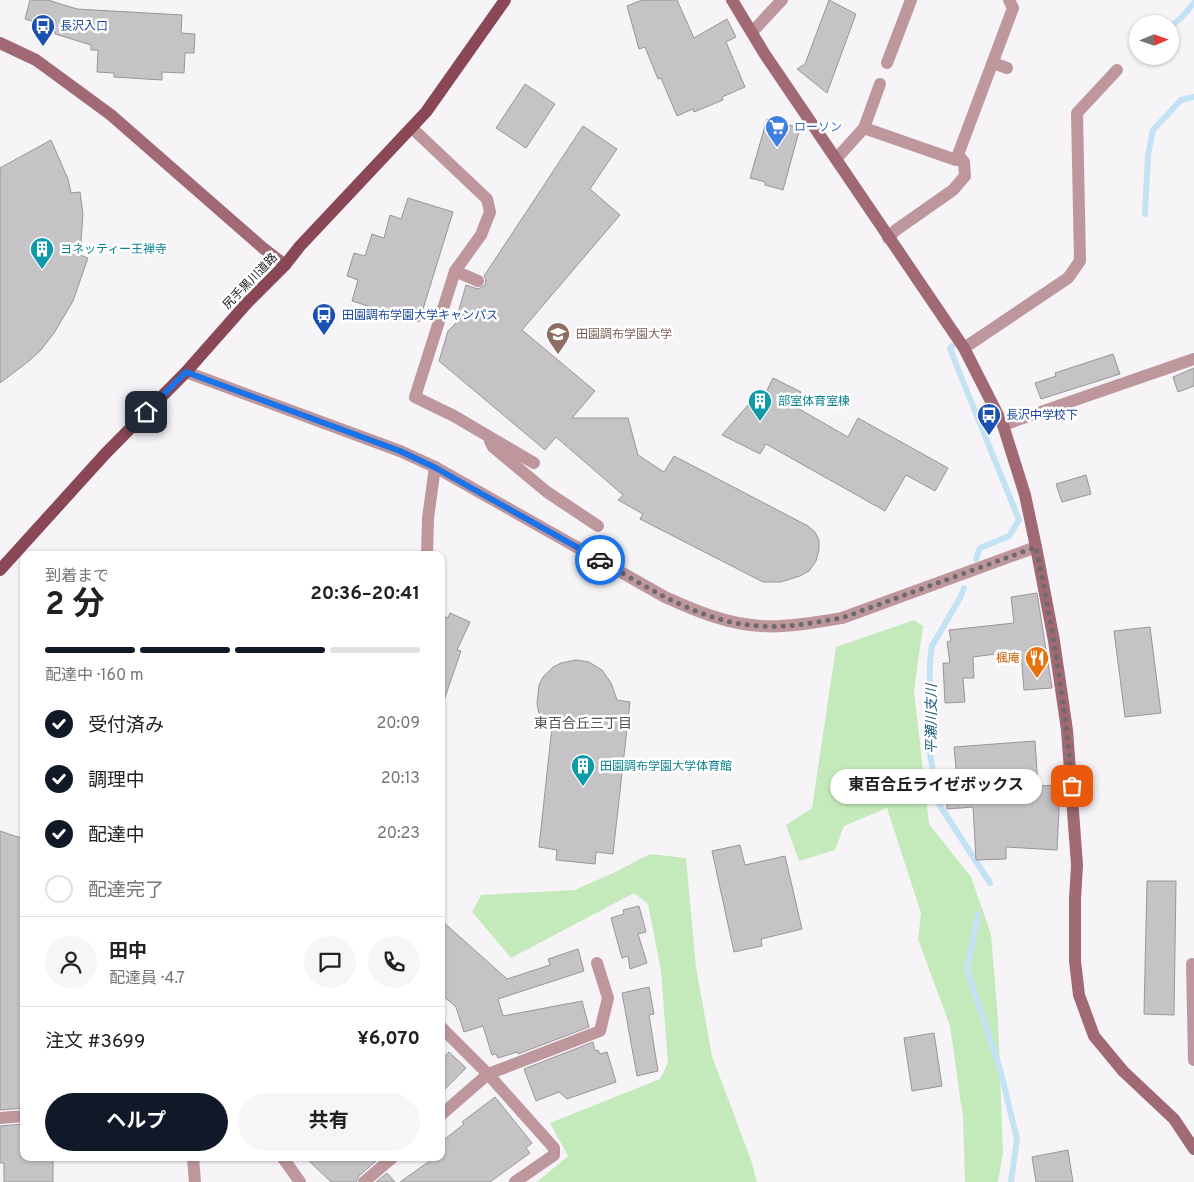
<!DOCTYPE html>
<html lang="ja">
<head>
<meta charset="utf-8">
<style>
	:root { --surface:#fff; --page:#f6f6f6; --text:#202124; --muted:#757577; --line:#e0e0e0; --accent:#111827 }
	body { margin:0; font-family:Overpass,"Noto Sans JP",sans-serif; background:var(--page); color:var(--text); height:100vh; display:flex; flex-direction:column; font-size:19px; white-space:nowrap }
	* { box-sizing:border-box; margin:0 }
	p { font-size:16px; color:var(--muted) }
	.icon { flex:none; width:28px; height:28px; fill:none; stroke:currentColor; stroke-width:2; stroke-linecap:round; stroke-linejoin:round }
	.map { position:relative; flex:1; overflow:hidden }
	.side { position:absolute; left:20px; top:551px; width:425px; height:610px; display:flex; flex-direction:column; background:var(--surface); border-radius:10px; box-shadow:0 1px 4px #0004 }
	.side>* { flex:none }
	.needle { width:32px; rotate:88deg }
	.tools { position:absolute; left:1129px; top:15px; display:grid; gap:10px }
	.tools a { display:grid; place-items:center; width:50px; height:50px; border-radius:50%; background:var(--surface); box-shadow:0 1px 4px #0004; font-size:25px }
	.pin { position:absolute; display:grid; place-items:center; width:42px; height:42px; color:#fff; margin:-21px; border-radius:10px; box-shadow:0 2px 8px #0006 }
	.courier { position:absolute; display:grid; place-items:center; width:50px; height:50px; margin:-25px; border:4px solid #1a73e8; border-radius:50%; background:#fff; color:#222; box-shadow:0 1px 6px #0007 }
	.bubble { position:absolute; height:35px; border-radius:18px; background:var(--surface); box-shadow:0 1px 4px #0004; font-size:16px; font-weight:700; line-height:35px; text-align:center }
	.summary em { font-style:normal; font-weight:700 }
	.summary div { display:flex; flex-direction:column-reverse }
	.summary { display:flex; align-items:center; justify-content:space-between; height:85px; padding:0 25px }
	h1 { font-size:32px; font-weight:700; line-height:38px }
	.bar { display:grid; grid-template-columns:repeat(4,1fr); gap:8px 5px; align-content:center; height:60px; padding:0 25px }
	.bar i { height:6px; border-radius:4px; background:var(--line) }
	.bar .current { background:var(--accent) }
	.bar p { grid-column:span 4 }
	.line { display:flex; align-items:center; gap:12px; padding:0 25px; border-top:1px solid var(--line) }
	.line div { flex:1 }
	.round { display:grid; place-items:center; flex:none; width:52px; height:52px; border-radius:26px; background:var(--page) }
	ol { padding:0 25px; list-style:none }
	li { display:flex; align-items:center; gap:15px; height:55px }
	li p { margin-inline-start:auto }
	li .icon { padding:5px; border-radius:50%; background:var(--accent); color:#fff; stroke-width:4 }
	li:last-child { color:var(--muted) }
	li i { width:28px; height:28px; border:2px solid var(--line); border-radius:50% }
	.cta { display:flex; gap:10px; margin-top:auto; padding:10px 25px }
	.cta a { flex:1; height:58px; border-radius:30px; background:var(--accent); color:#fff; font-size:20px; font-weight:700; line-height:58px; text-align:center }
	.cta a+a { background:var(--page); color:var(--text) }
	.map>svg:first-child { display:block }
</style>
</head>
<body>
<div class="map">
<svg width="1194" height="1182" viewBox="0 0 1194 1182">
	<rect width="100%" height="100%" fill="#f7f4f8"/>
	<g fill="#c4eabc">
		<path d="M914,620l9,6 -9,65 15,133 42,53 20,57 7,85 5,134 -5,29h-33l-2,-64 -13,-92 -32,-87 3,-26 -34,-105 -43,18 -9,24 -36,11 -13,-36 26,-17 24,-161z"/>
		<path d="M650,854l36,4 10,109 16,89 39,104 6,22h-220l31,-26 -18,-33 110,-44 8,-16 -7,-92 -13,-67 -14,-11 -123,65 -39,-46 9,-17 94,-5 38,-17z"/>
	</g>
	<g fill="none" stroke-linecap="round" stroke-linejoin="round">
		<g stroke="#c3e3f5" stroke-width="6">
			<path d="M1170,27l12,-10 12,-14"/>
			<path d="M1145,214l3,-59 5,-25 28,-30 13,-3"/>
			<path d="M952,346l-2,3 69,171 -10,16 -29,12 -4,11"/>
			<path d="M964,588l-4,10 -28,48 -2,16 -1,86 10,56 51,79"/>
			<path d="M978,914l-11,56 33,99 17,70 -6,43"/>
		</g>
	</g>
	<g fill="#c5c3c6" stroke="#98969a">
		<path d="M30,0h18l29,9 105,6 -1,18 14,1 -1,19h-9l-1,20 -22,-1v8l-48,-3v-4l-17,-1 1,-22h-7v-5l-36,-11v-2l-21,-7 1,-3 -10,-3z"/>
		<path d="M642,0h35l17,38 33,-19 9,18 -10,5 19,45 -23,10 1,3 -29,12 -1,-3 -16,7 -16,-38 -3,1 -13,-32 -6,2 -12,-43z"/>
		<path d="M829,0l27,14 -29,79 -30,-24 8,-5z"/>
		<path d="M525,84l30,20 -29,44 -30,-20z"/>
		<path d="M767,119l33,9 -17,62 -18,-5v-3l-15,-4z"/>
		<path d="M583,126l34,23 -27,40 30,26 -98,115 73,61 -23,27h56l10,37 26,17 10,-16 134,70 7,6 4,8v10l-3,11 -7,10 -9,5 -19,6h-18l-123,-63 3,-5 -25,-14 5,-5 -67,-58 -11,13 -106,-89 9,-30 7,-7 11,-39 12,4 7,-4 1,-5 -2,-4z"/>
		<path d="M51,140l17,39 3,14 9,-1 3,22 -3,41 8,3 -15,43 -19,32 -13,17 -12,11 -29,22v-215z"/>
		<path d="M408,198l45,14 -34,110 -17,-4 -1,2 -34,-11 1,-3 -16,-5 6,-21 -11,-4 7,-23 11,3 7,-22 12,4 6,-23 11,4z"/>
		<path d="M1113,354l7,20 -79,25 -6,-16 21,-7 -1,-3z"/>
		<path d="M1194,368v18l-16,6 -5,-15z"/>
		<path d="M773,378l28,14 -7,14 54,31 10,-19 90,50 -13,23 -29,-16 -21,36 -119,-67 -6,10 -38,-19 26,-30 10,4z"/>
		<path d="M1086,475l5,19 -29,8 -6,-18z"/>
		<path d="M1037,593l15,95 -28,2 -3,-37 -3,1v-3l-45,6 1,21h-11l2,24 -20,1 -2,-40h7l-3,-21 4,-1 -2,-11 65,-7 -3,-26z"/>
		<path d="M450,613l20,9 -13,28 4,1 -17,49h-3v-85l7,3z"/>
		<path d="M1150,627l11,86 -36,4 -11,-86z"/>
		<path d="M576,660l13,2 13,8 9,13 6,17 13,2 -17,152 -17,-2 -1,12 -39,-4 1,-10 -18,-3 13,-120 -12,-11 -2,-6 -1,-7 2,-18 4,-8 10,-10 8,-4z"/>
		<path d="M1035,741l3,45 20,-1 1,26 -2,39 -51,-3v12l-30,1 -3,-53 -26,2 -1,-18 12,-1 -4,-43z"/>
		<path d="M0,831l24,8v269l-24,2z"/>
		<path d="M740,845l5,20 40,-9 17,73 -41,10 1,7 -28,6 -22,-101z"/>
		<path d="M1147,881h29l-2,134 -30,-1z"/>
		<path d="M639,906l7,26 -8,2 9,29 -17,6 -2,-13 -6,2 -11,-40 13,-4 -1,-4z"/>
		<path d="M441,920l66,59 43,-14 -2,-6 30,-10 6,22 -86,28 5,17 79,-15 7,26 -71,27 -1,-2 -19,6 -2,-4 -4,1 -9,-29 -19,6 -8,-25 -15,-13z"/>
		<path d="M649,987l5,27 -5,1 9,56 -21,5 -15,-83z"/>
		<path d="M934,1033l8,53 -30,5 -8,-53z"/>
		<path d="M593,1042l2,9 3,-1 2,4 7,-2 9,30 -49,17 -8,-7 -23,9 -12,-32z"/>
		<path d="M449,1052l17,16 -25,25v-32z"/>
		<path d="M495,1097l37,46 -6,5 4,5 -40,29h-90l34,-24h7v-16l23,-18 -2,-2z"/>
		<path d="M24,1124v34h29v24h-49v-19h-4v-37z"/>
		<path d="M1068,1150l5,32h-37l-4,-25z"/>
		<path d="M306,1158h68l3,2 -18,16 -3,6h-25z"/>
		<path d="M387,1173l8,9h-19z"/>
	</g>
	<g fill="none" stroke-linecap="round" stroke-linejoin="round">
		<g stroke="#be979d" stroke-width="12">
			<path d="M752,32l30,-32"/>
			<path d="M887,63l24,-63"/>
			<path d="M993,63l14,5"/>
			<path d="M412,128l75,71 3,13 -9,23 -26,36 -40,126 39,19 80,47"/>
			<path d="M864,128l16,-44"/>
			<path d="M836,159l28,-31 92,32 57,-152 -4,-8"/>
			<path d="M888,238l8,-8 57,-40 12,-14 -1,-14 -6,-7"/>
			<path d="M455,271l23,10"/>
			<path d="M964,348l104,-70 12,-17 -3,-148 40,-43"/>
			<path d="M186,372l214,79 35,16 230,130c31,14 62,27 96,29 24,2 58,-4 81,-8l194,-71"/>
			<path d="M1003,425l191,-66"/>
			<path d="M490,441l3,6 54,45 51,34"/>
			<path d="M427,555l1,-37 7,-51"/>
			<path d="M1192,964l2,96"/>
			<path d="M441,1027l47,47 66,74v7l-39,27"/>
			<path d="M441,1115l47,-41 112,-43 8,-33 -11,-35"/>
			<path d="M0,1118l24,-2"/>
			<path d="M193,1158l2,24"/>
			<path d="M283,1158l17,24"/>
			<path d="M364,1182l28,-24"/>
		</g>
		<g stroke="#a06973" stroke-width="12">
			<path d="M732,0l32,53 200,295 39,77 22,70 11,52 18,94 13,89 10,135 -2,34v62l4,34 15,41 29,35 51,48 20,30"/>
			<path d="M0,43l36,17 75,55 152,133 22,17"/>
		</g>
		<path stroke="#8a4856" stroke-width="12" d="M0,570l106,-117 80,-81 61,-69 38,-38 15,-19 126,-134 79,-112"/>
	</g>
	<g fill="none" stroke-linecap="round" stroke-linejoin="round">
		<path stroke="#6c6a6c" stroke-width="5" stroke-dasharray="0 9" d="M600,560c50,29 103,64 162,66 27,2 54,-4 80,-8l194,-71c16,79 30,159 36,239"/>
		<path stroke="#1a73e8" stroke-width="6" d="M146,412l40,-40 214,79 34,16 166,93"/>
	</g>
	<defs>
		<g id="bus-pin" transform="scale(1.25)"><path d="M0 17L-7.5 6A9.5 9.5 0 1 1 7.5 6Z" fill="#1a4fb4" stroke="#fff"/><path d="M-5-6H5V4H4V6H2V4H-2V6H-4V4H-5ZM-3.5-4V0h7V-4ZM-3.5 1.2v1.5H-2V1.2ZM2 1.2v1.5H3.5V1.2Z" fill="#fff"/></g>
		<g id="supermarket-pin" transform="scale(1.25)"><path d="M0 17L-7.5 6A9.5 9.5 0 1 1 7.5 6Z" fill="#3f7fe0" stroke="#fff"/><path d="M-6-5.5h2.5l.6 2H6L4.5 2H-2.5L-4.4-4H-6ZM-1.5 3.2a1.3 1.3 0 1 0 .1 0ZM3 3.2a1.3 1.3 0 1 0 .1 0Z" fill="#fff"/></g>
		<g id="building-pin" transform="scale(1.25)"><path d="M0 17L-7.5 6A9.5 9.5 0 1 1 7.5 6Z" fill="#0f9aa8" stroke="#fff"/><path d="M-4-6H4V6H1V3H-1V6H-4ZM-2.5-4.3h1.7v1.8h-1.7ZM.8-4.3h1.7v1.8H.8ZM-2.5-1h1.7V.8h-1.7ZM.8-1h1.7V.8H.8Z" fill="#fff"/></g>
		<g id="university-pin" transform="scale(1.25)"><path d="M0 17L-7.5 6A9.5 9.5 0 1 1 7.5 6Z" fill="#8d6e63" stroke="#fff"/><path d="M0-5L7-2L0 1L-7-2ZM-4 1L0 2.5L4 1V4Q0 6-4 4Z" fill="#fff"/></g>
		<g id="restaurant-pin" transform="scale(1.25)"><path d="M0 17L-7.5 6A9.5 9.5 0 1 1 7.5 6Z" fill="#e8710a" stroke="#fff"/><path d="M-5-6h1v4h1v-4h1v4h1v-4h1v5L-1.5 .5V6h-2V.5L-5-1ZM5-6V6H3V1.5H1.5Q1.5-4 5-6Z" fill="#fff"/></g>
	</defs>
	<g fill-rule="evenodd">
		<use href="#bus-pin" x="43" y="26"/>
		<use href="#supermarket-pin" x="777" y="127"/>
		<use href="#building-pin" x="42" y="249"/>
		<use href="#bus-pin" x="324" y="315"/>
		<use href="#university-pin" x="558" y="334"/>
		<use href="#building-pin" x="760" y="401"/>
		<use href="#bus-pin" x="989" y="415"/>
		<use href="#restaurant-pin" x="1037" y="658"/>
		<use href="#building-pin" x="583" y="766"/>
	</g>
	<g text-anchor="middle" stroke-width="5" stroke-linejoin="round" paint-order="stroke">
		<g font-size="12" fill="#164399" stroke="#fff" text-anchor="start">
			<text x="60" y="30">長沢入口</text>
			<text x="342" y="319">田園調布学園大学キャンパス</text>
			<text x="1006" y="419">長沢中学校下</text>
		</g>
		<g font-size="12" fill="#366cbe" stroke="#fff" text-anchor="start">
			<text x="794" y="131">ローソン</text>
		</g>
		<g font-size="12" fill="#0d838f" stroke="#fff" text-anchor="start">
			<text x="60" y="253">ヨネッティー王禅寺</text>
			<text x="778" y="405">部室体育室棟</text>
			<text x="600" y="770">田園調布学園大学体育館</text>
		</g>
		<g font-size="12" fill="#212021" stroke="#fff">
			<text transform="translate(250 281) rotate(-46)" y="4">尻手黒川道路</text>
		</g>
		<g font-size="12" fill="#785e54" stroke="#fff" text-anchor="start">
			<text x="576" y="338">田園調布学園大学</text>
		</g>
		<g font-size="12" fill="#c56008" stroke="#fff" text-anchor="end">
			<text x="1020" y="662">楓庵</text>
		</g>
		<g font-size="14" font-style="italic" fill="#185c7a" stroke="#fff">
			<text transform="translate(931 719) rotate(-90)" y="5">平瀬川支川</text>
		</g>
		<g font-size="14" fill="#535154" stroke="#fff">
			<text x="583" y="728">東百合丘三丁目</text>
		</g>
	</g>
</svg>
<div class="tools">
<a><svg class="needle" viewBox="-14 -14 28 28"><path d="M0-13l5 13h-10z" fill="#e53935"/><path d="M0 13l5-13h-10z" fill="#757577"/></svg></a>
</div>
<div class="pin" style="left:1072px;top:786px;background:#ea580c"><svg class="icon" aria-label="bag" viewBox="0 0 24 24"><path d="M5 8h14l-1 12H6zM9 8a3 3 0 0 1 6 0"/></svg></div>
<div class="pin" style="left:146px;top:412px;background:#1f2937"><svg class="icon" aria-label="home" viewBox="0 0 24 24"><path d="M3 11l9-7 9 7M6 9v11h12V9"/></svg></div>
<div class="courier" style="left:600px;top:560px"><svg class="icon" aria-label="car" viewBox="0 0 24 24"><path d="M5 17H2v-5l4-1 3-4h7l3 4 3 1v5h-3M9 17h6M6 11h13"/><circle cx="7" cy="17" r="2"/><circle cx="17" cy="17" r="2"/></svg></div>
<div class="bubble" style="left:830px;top:769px;width:212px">東百合丘ライゼボックス</div>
<section class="side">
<div class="summary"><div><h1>2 分</h1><p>到着まで</p></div><em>20:36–20:41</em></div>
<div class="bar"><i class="current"></i><i class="current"></i><i class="current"></i><i></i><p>配達中 · 160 m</p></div>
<ol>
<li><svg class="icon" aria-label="check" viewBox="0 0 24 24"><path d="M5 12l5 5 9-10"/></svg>受付済み<p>20:09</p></li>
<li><svg class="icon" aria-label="check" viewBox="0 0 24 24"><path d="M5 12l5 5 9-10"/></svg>調理中<p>20:13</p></li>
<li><svg class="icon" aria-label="check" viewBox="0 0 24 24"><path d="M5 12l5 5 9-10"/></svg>配達中<p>20:23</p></li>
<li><i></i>配達完了</li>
</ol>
<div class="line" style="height:90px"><a class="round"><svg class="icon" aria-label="person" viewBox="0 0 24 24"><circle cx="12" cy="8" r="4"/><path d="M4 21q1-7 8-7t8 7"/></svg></a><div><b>田中</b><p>配達員 · 4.7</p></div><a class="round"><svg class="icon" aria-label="chat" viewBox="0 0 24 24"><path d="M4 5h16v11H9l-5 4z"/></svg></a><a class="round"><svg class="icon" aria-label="phone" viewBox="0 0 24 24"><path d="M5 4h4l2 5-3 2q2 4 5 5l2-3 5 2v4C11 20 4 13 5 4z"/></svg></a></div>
<div class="line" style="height:65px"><div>注文 #3699</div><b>¥6,070</b></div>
<div class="cta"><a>ヘルプ</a><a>共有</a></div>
</section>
</div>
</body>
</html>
